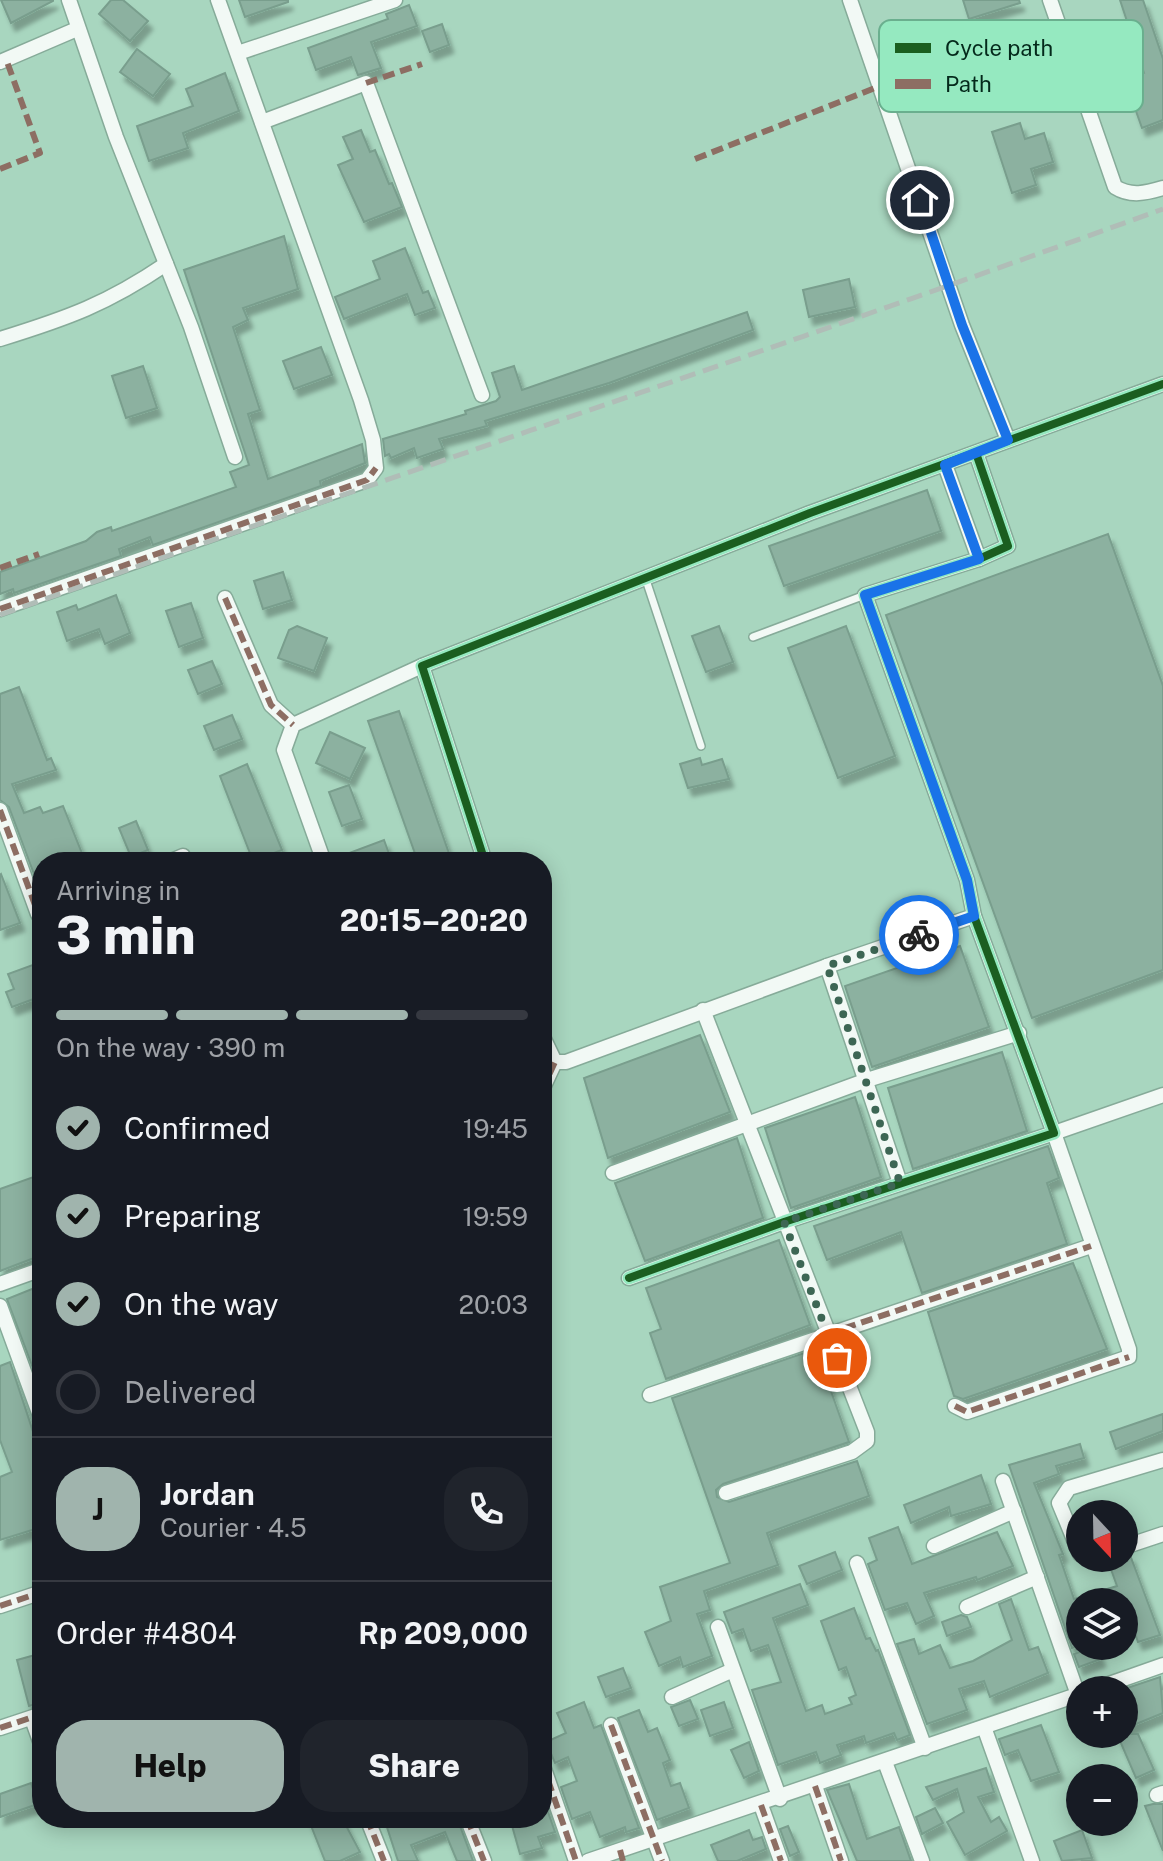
<!DOCTYPE html>
<html lang="en">
<head>
<meta charset="utf-8">
<style>
	:root { --surface:#171b24; --page:#20242c; --text:#f1f3f6; --muted:#9ea1a6; --line:#363941; --accent:#a0b4ad }
	body { margin:0; font-family:"Public Sans",sans-serif; background:var(--page); color:var(--text); height:100vh; display:flex; flex-direction:column; font-size:30px; white-space:nowrap }
	* { box-sizing:border-box; margin:0 }
	p { font-size:26px; color:var(--muted) }
	.icon { flex:none; width:44px; height:44px; fill:none; stroke:currentColor; stroke-width:2; stroke-linecap:round; stroke-linejoin:round }
	.map { position:relative; flex:1; overflow:hidden }
	.drawer { position:absolute; left:32px; top:852px; width:520px; height:976px; display:flex; flex-direction:column; background:var(--surface); border-radius:32px; box-shadow:0 4px 20px #0003 }
	.drawer>* { flex:none }
	.needle { width:52px; rotate:158deg }
	.controls { position:absolute; left:1066px; top:1500px; display:grid; gap:16px }
	.controls a { display:grid; place-items:center; width:72px; height:72px; border-radius:50%; background:var(--surface); box-shadow:0 4px 20px #0003; font-size:40px }
	.pin { position:absolute; display:grid; place-items:center; width:68px; height:68px; color:#fff; margin:-34px; border:4px solid #fff; border-radius:50%; box-shadow:0 2px 8px #0007 }
	.courier { position:absolute; display:grid; place-items:center; width:80px; height:80px; margin:-40px; border:6px solid #1a73e8; border-radius:50%; background:#fff; color:#222; box-shadow:0 2px 10px #0007 }
	.overview em { font-style:normal; font-weight:800 }
	.overview div { display:flex; flex-direction:column-reverse }
	.overview { display:flex; align-items:center; justify-content:space-between; height:136px; padding:0 24px }
	h1 { font-size:52px; font-weight:800; line-height:60px }
	.bar { display:grid; grid-template-columns:repeat(4,1fr); gap:12px 8px; align-content:center; height:96px; padding:0 24px }
	.bar i { height:10px; border-radius:6px; background:var(--line) }
	.bar .selected { background:var(--accent) }
	.bar p { grid-column:span 4 }
	.line { display:flex; align-items:center; gap:20px; padding:0 24px; border-top:2px solid var(--line) }
	.line div { flex:1 }
	.round { display:grid; place-items:center; flex:none; width:84px; height:84px; border-radius:32px; background:var(--page) }
	ol { padding:0 24px; list-style:none }
	li { display:flex; align-items:center; gap:24px; height:88px }
	li p { margin-inline-start:auto }
	li .icon { padding:8px; border-radius:50%; background:var(--accent); color:#111; stroke-width:4 }
	li:last-child { color:var(--muted) }
	li i { width:44px; height:44px; border:4px solid var(--line); border-radius:50% }
	.action { display:flex; gap:16px; margin-top:auto; padding:16px 24px }
	.action a { flex:1; height:92px; border-radius:32px; background:var(--accent); color:#111; font-size:32px; font-weight:800; line-height:92px; text-align:center }
	.action a+a { background:var(--page); color:var(--text) }
	.map>svg:first-child { display:block }
</style>
</head>
<body>
<div class="map">
<svg width="1163" height="1861" viewBox="0 0 1163 1861">
	<defs>
		<filter id="shadow"><feDropShadow dx="4.5" dy="8" stdDeviation="2" flood-color="#0004"/></filter>
	</defs>
	<rect width="100%" height="100%" fill="#a8d6bf"/>
	<g fill="#8cb1a0" stroke="#799e8d" stroke-width="2" filter="url(#shadow)">
		<path d="M1,0h52v1l-42,22z"/>
		<path d="M111,0h12l25,21 -18,20 -31,-27z"/>
		<path d="M239,0h49v2l-43,15z"/>
		<path d="M963,0h56l1,3 -51,16z"/>
		<path d="M1120,0h23l20,59v61l-21,8 -17,-48 19,-7z"/>
		<path d="M409,5l8,21 -46,16 10,26 -23,7 -7,-18 -35,13 -8,-22 80,-29 -2,-5z"/>
		<path d="M442,24l7,21 -19,7 -8,-21z"/>
		<path d="M137,49l33,25 -17,22 -33,-24z"/>
		<path d="M225,73l14,38 -56,22 5,15 -39,13 -12,-35 56,-20 -7,-17z"/>
		<path d="M1020,123l5,16 19,-6 9,29 -22,7 5,16 -24,8 -20,-61z"/>
		<path d="M361,130l9,22 5,-2 14,34 3,-1 10,24 -38,15 -26,-57 15,-6 -10,-22z"/>
		<path d="M284,236l14,53 -55,19 5,12 -15,7 27,83 -12,4 20,65 94,-35 3,19 -45,18 1,5 -168,59 -3,-8 -31,12 2,7 -107,37 -1,-4 -13,5v-22l86,-31 11,-9 14,-5 1,4 124,-44 -6,-15 19,-7 -65,-195z"/>
		<path d="M405,248l18,45 5,-2 7,17 -20,7 -8,-21 -63,25 -9,-22 45,-18 -7,-18z"/>
		<path d="M849,279l6,28 -46,10 -6,-27z"/>
		<path d="M747,312l6,18 -144,53 -124,38 2,5 -48,13 4,10 -26,9 -3,-10 -23,10 -2,-4 -4,2 -2,-17 83,-25 -1,-3 31,-10 4,-4 -8,-24 22,-7 8,24z"/>
		<path d="M321,347l11,28 -38,14 -11,-28z"/>
		<path d="M143,366l14,42 -31,10 -14,-42z"/>
		<path d="M927,490l14,41 -157,55 -15,-40z"/>
		<path d="M1108,534l55,152v284l-131,48 -146,-403z"/>
		<path d="M283,572l9,28 -29,9 -9,-28z"/>
		<path d="M116,595l14,38 -25,11 -6,-15 -32,12 -10,-29 19,-7 2,5z"/>
		<path d="M191,603l12,35 -24,9 -13,-36z"/>
		<path d="M297,626l30,12 -13,33 -36,-13 11,-28z"/>
		<path d="M719,626l14,36 -27,10 -14,-36z"/>
		<path d="M846,626l49,130 -57,22 -50,-130z"/>
		<path d="M212,661l10,23 -24,10 -10,-24z"/>
		<path d="M19,687l28,73 4,-2 5,12 -44,14 12,29 16,-6 3,6 20,-7 20,50 -16,6h-25v9l-8,3 -25,-67 -9,-7v-106z"/>
		<path d="M399,711l53,151h-34l-50,-141z"/>
		<path d="M232,715l10,24 -28,11 -10,-24z"/>
		<path d="M330,732l35,16 -15,31 -34,-16z"/>
		<path d="M700,758l2,7 20,-6 7,20 -41,9 -8,-24z"/>
		<path d="M247,764l35,86 -29,11 -33,-85z"/>
		<path d="M349,785l13,34 -20,7 -13,-34z"/>
		<path d="M136,821l12,29 -17,7 -12,-29z"/>
		<path d="M384,840l8,22h-58l-1,-3z"/>
		<path d="M1,874l19,49 -20,7v-55z"/>
		<path d="M960,946l29,81 -117,40 -27,-81z"/>
		<path d="M38,963l4,33 -30,11 -6,-15 8,-3 -6,-15z"/>
		<path d="M700,1035l30,77 -122,46 -24,-80z"/>
		<path d="M1002,1052l25,79 -114,38 -25,-81z"/>
		<path d="M855,1097l26,80 -90,31 -26,-80z"/>
		<path d="M737,1138l26,80 -118,43 -30,-78z"/>
		<path d="M1048,1146l11,32 -12,5 20,61 -145,49 -21,-61 -74,28 -13,-34z"/>
		<path d="M39,1175l3,27 -5,2 5,11v40l-42,16v-82z"/>
		<path d="M779,1240l31,85 -144,54 -16,-46 11,-4 -15,-41z"/>
		<path d="M1073,1263l34,86 -144,50 -9,-3 -26,-84z"/>
		<path d="M42,1285v107l-35,-93z"/>
		<path d="M816,1349l33,93 -126,42 -7,6 1,7 12,5 128,-41 12,35 -102,37 11,32 -74,26 6,19 -13,4 15,42 -29,11 -3,-10 -21,9 -14,-34 26,-11 -11,-34 70,-24 -58,-165z"/>
		<path d="M10,1362l32,97v68l-42,13v-63l12,-5 -12,-32v-74z"/>
		<path d="M1163,1414v17l-47,18 -6,-17z"/>
		<path d="M1080,1444l4,14 -28,8 3,8 -25,9 29,71 -4,1 15,44 43,-13 -9,-25 22,-6 30,80 -22,7 -14,-40h-44v43l-8,3 -63,-183z"/>
		<path d="M981,1475l10,29 -40,12 -2,-9 -38,16 -7,-18z"/>
		<path d="M898,1527l14,37 85,-32 16,34 -36,14 -1,-3 -52,16 10,23 -18,8 -9,-21 -22,7 -17,-46 9,-4 -8,-22z"/>
		<path d="M835,1552l7,18 -35,14 -8,-18z"/>
		<path d="M800,1584l8,21 -35,13 33,93 16,-6 3,9 27,-10 -3,-6 7,-3 -10,-28 -7,3 -18,-49 33,-13 12,31 4,-1 6,13 2,-1 32,85 -13,5 -3,-7 -28,10 -2,-7 -27,9 4,10 -21,8 -4,-11 -38,13 -26,-75 29,-8 -13,-37 -17,6 -8,-22 -11,4 -8,-21z"/>
		<path d="M1011,1599l18,51 9,-3 10,26 -58,24 -6,-16 -25,8 8,21 -40,14 -30,-80 17,-5 5,15 21,-9 10,23 23,-7 39,-21 -13,-36z"/>
		<path d="M961,1615l6,2 4,10 -24,9 -5,-14z"/>
		<path d="M1096,1646l5,13 -22,8 -5,-13z"/>
		<path d="M42,1653v49l-13,4 -12,-46z"/>
		<path d="M623,1668l8,20 -25,9 -8,-20z"/>
		<path d="M1160,1677l3,36 -39,16v-40z"/>
		<path d="M690,1700l8,19 -19,7 -8,-19z"/>
		<path d="M584,1702l10,26 7,-3 38,103 -13,4 -1,-5 -25,10 -10,-25 -18,7 -11,-32 16,-6 -9,-24 -13,6 -9,-21 20,-9 -9,-20z"/>
		<path d="M724,1702l9,26 -23,8 -9,-26z"/>
		<path d="M639,1710l9,22 9,-4 13,32 -7,3 8,23 9,-3 9,25 -32,12 -39,-102z"/>
		<path d="M1041,1725l18,47 -28,9 -13,-31 -13,5 -6,-16z"/>
		<path d="M1117,1734h21l16,36 -18,8z"/>
		<path d="M749,1742l10,29 -15,7 -13,-28z"/>
		<path d="M986,1768l8,24 -16,5 13,25 8,-5 8,14 -42,24 -18,-33 17,-10 -7,-23 -24,11 -7,-13z"/>
		<path d="M31,1783l7,21 -38,13v-23z"/>
		<path d="M849,1784l18,55 32,-12 12,34h-54l-30,-71z"/>
		<path d="M542,1795l13,37 -17,5 4,11 -22,6 -9,-32 31,-4z"/>
		<path d="M1153,1804h10v47l-18,-45z"/>
		<path d="M935,1808l8,15 -21,11 -6,-17z"/>
		<path d="M308,1818h34l18,34 -20,9h-15z"/>
		<path d="M384,1818h73l16,43h-16l-12,-29 -34,13 7,16h-20z"/>
		<path d="M788,1826l11,26 -9,4 -10,-27z"/>
		<path d="M749,1830l4,10 9,-3 4,12 -29,12h-19l-7,-16z"/>
		<path d="M1082,1830l10,28 -30,3 -8,-20z"/>
	</g>
	<g fill="none" stroke-linecap="round" stroke-linejoin="round">
		<g stroke="#86ab99" stroke-width="10">
			<g id="lane">
				<path d="M646,580l55,166"/>
				<path d="M753,637l112,-42"/>
				<path d="M28,1718l14,39"/>
			</g>
		</g>
		<g stroke="#86ab99" stroke-width="17">
			<g id="street">
				<path d="M69,0l47,137 75,190 44,130"/>
				<path d="M850,0l112,325 46,115"/>
				<path d="M1050,0l65,187c16,10 31,6 48,1"/>
				<path d="M238,53l157,-53"/>
				<path d="M0,62l77,-33"/>
				<path d="M262,122l104,-39 116,312"/>
				<path d="M0,339c68,-21 107,-35 166,-75"/>
				<path d="M945,465l34,94"/>
				<path d="M225,598l46,107 22,20"/>
				<path d="M0,609l367,-129 9,-12 -3,-28 -12,-40 -143,-400"/>
				<path d="M0,810l38,104 4,-1"/>
				<path d="M169,862l14,-6"/>
				<path d="M324,862l-40,-112 9,-25 129,-59"/>
				<path d="M485,862l-63,-196 388,-153 353,-129"/>
				<path d="M827,966l73,217"/>
				<path d="M703,1010l164,422v9l-15,11 -126,41"/>
				<path d="M542,1035l13,27h11l261,-96 147,-50"/>
				<path d="M542,1090l13,-28"/>
				<path d="M613,1173l254,-93 152,-47"/>
				<path d="M629,1278l155,-56 270,-89 -80,-217 -7,-36 -102,-285 114,-36 29,-13 -32,-93"/>
				<path d="M0,1284l42,-15"/>
				<path d="M0,1306l42,115"/>
				<path d="M650,1395l441,-149"/>
				<path d="M955,1406l12,6 162,-55v-8l-75,-216 109,-38"/>
				<path d="M1003,1481l75,214"/>
				<path d="M934,1546l80,-35"/>
				<path d="M1124,1547l39,-13"/>
				<path d="M1080,1554l-21,-51 10,-15 94,-28"/>
				<path d="M857,1563l68,185"/>
				<path d="M0,1606l42,-14"/>
				<path d="M967,1607l70,-30"/>
				<path d="M718,1627l62,172"/>
				<path d="M1092,1690l71,-25"/>
				<path d="M672,1697l61,-27"/>
				<path d="M611,1725l51,136"/>
				<path d="M984,1727l48,134"/>
				<path d="M0,1728l42,-14"/>
				<path d="M885,1762l37,99"/>
				<path d="M542,1763l34,98"/>
				<path d="M815,1786l26,75"/>
				<path d="M1157,1795l6,-2"/>
				<path d="M761,1805l20,56"/>
				<path d="M367,1818l17,43"/>
				<path d="M467,1818l17,43"/>
				<path d="M588,1861l492,-167"/>
			</g>
		</g>
		<use href="#lane" stroke="#f2f9f5" stroke-width="7"/>
		<use href="#street" stroke="#f2f9f5" stroke-width="14"/>
		<path stroke="#b0bdb7" stroke-width="5" stroke-dasharray="16 8" stroke-linecap="butt" d="M0,615c387,-138 777,-266 1163,-406"/>
		<g stroke="#8d6e63" stroke-width="6" stroke-dasharray="12 6" stroke-linecap="butt">
			<path d="M366,83l56,-19"/>
			<path d="M695,159l185,-73"/>
			<path d="M0,169l40,-16 -34,-94"/>
			<path d="M0,568l39,-14"/>
			<path d="M225,598l46,107 22,20"/>
			<path d="M0,609l367,-129 9,-12"/>
			<path d="M0,810l42,114"/>
			<path d="M169,862l14,-6"/>
			<path d="M542,1090l13,-28"/>
			<path d="M827,1334l264,-88"/>
			<path d="M955,1406l12,6 162,-55"/>
			<path d="M0,1606l42,-14"/>
			<path d="M611,1725l51,136"/>
			<path d="M0,1728l42,-14"/>
			<path d="M542,1763l34,98"/>
			<path d="M815,1786l26,75"/>
			<path d="M761,1805l20,56"/>
			<path d="M367,1818l17,43"/>
			<path d="M467,1818l17,43"/>
			<path d="M620,1850l3,11"/>
		</g>
		<g stroke="#95e9c0" stroke-width="13">
			<g id="cycleway">
				<path d="M485,862l-63,-196 388,-153 353,-129"/>
				<path d="M629,1278l155,-56 270,-89 -80,-217 -7,-36 -102,-285 114,-36 29,-13 -32,-93"/>
			</g>
		</g>
		<use href="#cycleway" stroke="#1b5e20" stroke-width="8"/>
	</g>
	<g fill="none" stroke-linecap="round" stroke-linejoin="round">
		<path stroke="#3d6654" stroke-width="8" stroke-dasharray="0 14.4" d="M837,1358l-53,-136 116,-39 -73,-217 92,-31"/>
		<path stroke="#1a73e8" stroke-width="10" d="M919,935l55,-19 -7,-36 -102,-285 114,-36 -34,-94 63,-25 -46,-115 -42,-125"/>
	</g>
	<rect x="879" y="20" width="264" height="92" rx="12" fill="#95e9c0" stroke="#6aaf8e" stroke-width="2"/>
	<rect x="895" y="43" width="36" height="10" fill="#1b5e20"/>
	<rect x="895" y="79" width="36" height="10" fill="#8d6e63"/>
	<g font-size="22" fill="#04291b">
		<text x="945" y="56">Cycle path</text>
		<text x="945" y="92">Path</text>
	</g>
</svg>
<div class="controls">
<a><svg class="needle" viewBox="-14 -14 28 28"><path d="M0-13l5 13h-10z" fill="#e53935"/><path d="M0 13l5-13h-10z" fill="#9ea1a6"/></svg></a>
<a><svg class="icon" aria-label="layers" viewBox="0 0 24 24"><path d="M12 4l9 5-9 5-9-5zM3 14l9 5 9-5"/></svg></a>
<a>+</a>
<a>−</a>
</div>
<div class="pin" style="left:837px;top:1358px;background:#ea580c"><svg class="icon" aria-label="bag" viewBox="0 0 24 24"><path d="M5 8h14l-1 12H6zM9 8a3 3 0 0 1 6 0"/></svg></div>
<div class="pin" style="left:920px;top:200px;background:#1f2937"><svg class="icon" aria-label="home" viewBox="0 0 24 24"><path d="M3 11l9-7 9 7M6 9v11h12V9"/></svg></div>
<div class="courier" style="left:919px;top:935px"><svg class="icon" aria-label="bike" viewBox="0 0 24 24"><circle cx="6" cy="16" r="4"/><circle cx="18" cy="16" r="4"/><path d="M6 16l4-8h5l3 8M10 8l3 8H6M13 5h3"/></svg></div>
<section class="drawer">
<div class="overview"><div><h1>3 min</h1><p>Arriving in</p></div><em>20:15–20:20</em></div>
<div class="bar"><i class="selected"></i><i class="selected"></i><i class="selected"></i><i></i><p>On the way · 390 m</p></div>
<ol>
<li><svg class="icon" aria-label="check" viewBox="0 0 24 24"><path d="M5 12l5 5 9-10"/></svg>Confirmed<p>19:45</p></li>
<li><svg class="icon" aria-label="check" viewBox="0 0 24 24"><path d="M5 12l5 5 9-10"/></svg>Preparing<p>19:59</p></li>
<li><svg class="icon" aria-label="check" viewBox="0 0 24 24"><path d="M5 12l5 5 9-10"/></svg>On the way<p>20:03</p></li>
<li><i></i>Delivered</li>
</ol>
<div class="line" style="height:144px"><b class="round" style="background:var(--accent);color:#111">J</b><div><b>Jordan</b><p>Courier · 4.5</p></div><a class="round"><svg class="icon" aria-label="phone" viewBox="0 0 24 24"><path d="M5 4h4l2 5-3 2q2 4 5 5l2-3 5 2v4C11 20 4 13 5 4z"/></svg></a></div>
<div class="line" style="height:104px"><div>Order #4804</div><b>Rp 209,000</b></div>
<div class="action"><a>Help</a><a>Share</a></div>
</section>
</div>
</body>
</html>
